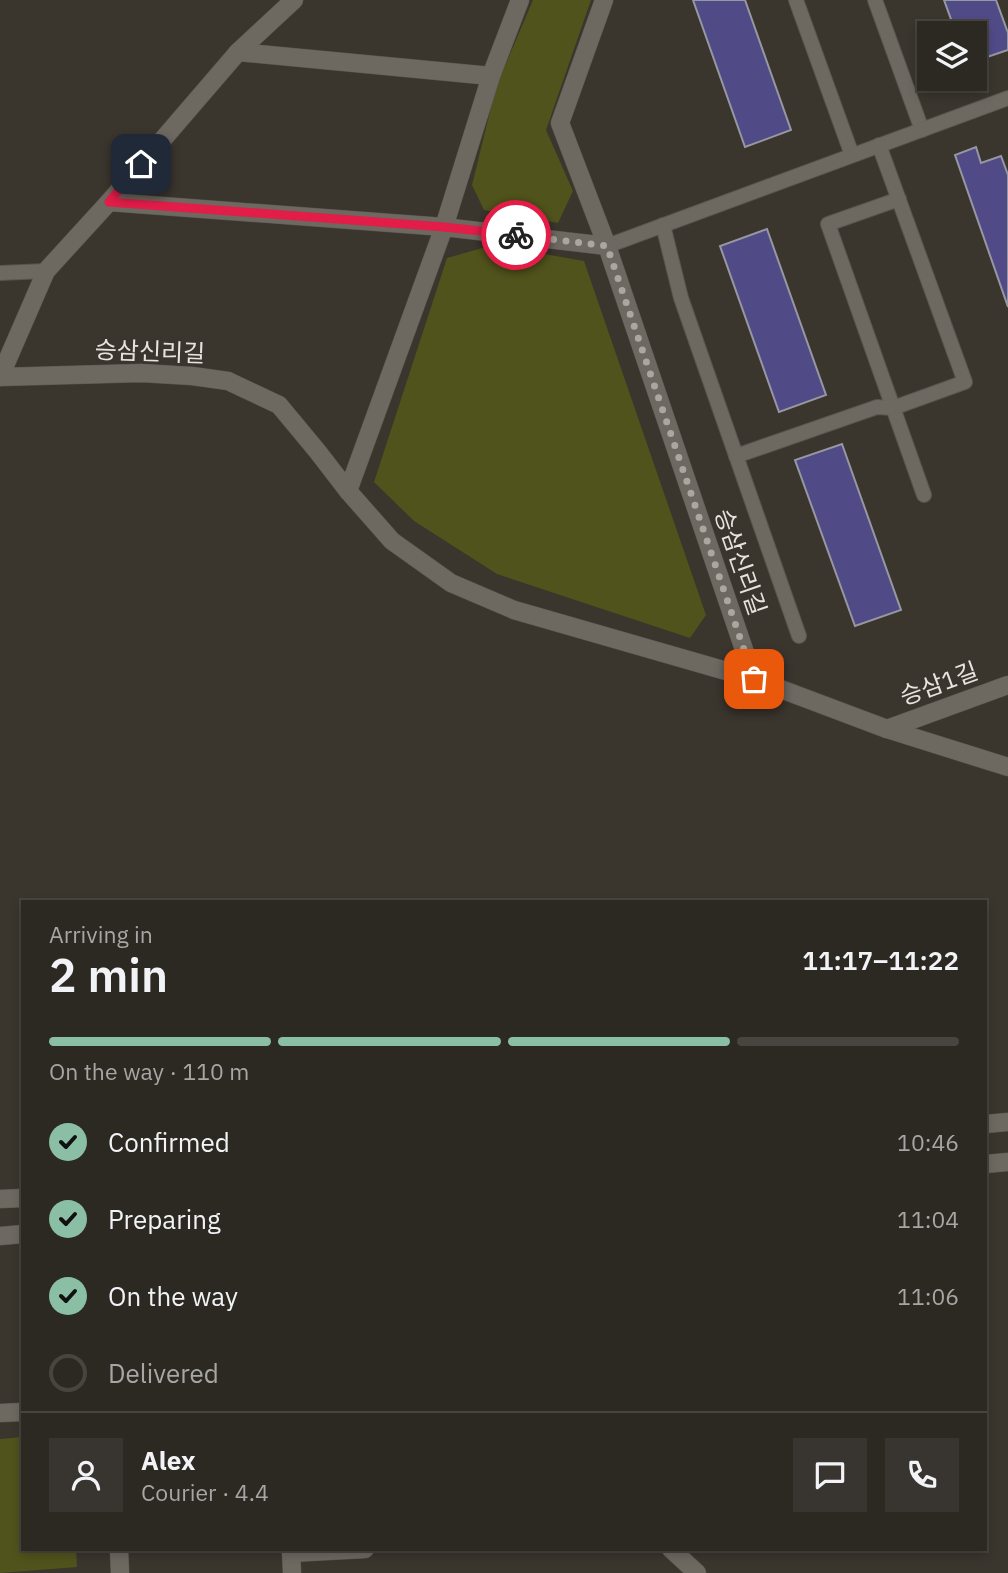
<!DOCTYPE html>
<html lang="en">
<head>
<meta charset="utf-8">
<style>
	:root { --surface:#2c2822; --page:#38342f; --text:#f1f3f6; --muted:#a6a6a5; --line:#484440; --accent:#8abfa5 }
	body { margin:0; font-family:"IBM Plex Sans","Noto Sans KR",sans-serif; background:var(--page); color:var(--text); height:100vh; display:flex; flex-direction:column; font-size:26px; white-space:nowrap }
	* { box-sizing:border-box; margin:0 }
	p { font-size:23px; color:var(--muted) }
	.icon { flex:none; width:38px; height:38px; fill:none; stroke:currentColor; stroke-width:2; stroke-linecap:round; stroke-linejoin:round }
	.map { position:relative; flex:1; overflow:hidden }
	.sheet { position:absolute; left:21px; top:900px; width:966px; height:651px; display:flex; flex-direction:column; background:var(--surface); border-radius:0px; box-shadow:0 4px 10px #0003,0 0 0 2px var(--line) }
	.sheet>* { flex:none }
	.controls { position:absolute; left:917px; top:21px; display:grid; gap:14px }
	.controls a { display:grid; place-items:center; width:70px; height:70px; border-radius:0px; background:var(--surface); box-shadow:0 4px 10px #0003,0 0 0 2px var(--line); font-size:35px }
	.pin { position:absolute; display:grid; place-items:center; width:60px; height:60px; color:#fff; margin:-30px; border-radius:14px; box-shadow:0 4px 10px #0006 }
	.courier { position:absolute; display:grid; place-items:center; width:70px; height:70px; margin:-35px; border:5px solid #e11d48; border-radius:50%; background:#fff; color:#222; box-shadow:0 2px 9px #0007 }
	.overview em { font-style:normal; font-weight:600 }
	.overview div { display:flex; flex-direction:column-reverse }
	.overview { display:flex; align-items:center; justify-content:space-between; height:119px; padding:0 28px }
	h1 { font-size:46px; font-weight:600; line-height:52px }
	.bar { display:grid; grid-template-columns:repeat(4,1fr); gap:10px 7px; align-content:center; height:84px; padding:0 28px }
	.bar i { height:9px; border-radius:5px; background:var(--line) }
	.bar .on { background:var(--accent) }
	.bar p { grid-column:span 4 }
	.line { display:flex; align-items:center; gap:18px; padding:0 28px; border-top:2px solid var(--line) }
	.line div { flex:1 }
	.round { display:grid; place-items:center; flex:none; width:74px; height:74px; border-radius:0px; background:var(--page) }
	ol { padding:0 28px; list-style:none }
	li { display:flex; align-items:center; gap:21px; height:77px }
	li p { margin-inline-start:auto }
	li .icon { padding:7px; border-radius:50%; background:var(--accent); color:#111; stroke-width:4 }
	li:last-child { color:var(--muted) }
	li i { width:38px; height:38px; border:4px solid var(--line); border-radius:50% }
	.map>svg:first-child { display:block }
</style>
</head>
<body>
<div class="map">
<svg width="1008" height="1573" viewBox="0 0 1008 1573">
	<rect width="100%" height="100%" fill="#3a352d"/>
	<g fill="#50531b">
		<path d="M533,0h58l-45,130 27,61 -15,32 -74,-13 -12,-25 24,-98z"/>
		<path d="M493,245l91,16 122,354 -16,23 -193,-64 -83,-53 -40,-39 73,-224z"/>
		<path d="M23,1437v112h53l1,18 -77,6v-134z"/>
	</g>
	<g fill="#504a87" stroke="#9797a1" stroke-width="2">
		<path d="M693,0h52l46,130 -46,17z"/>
		<path d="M944,0h52l12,33v17l-33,11v-28h-19z"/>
		<path d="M976,147l5,16 20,-7 7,19v132l-53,-152z"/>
		<path d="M767,229l59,166 -47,17 -59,-166z"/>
		<path d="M842,444l59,166 -46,16 -60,-166z"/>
	</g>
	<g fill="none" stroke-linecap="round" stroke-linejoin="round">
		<g stroke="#58544e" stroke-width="16">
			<g id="service">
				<path d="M796,0l56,155"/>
				<path d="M875,0l47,130"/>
				<path d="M899,199l-71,25 96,271"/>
				<path d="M663,225l18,73 118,338"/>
				<path d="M607,246l401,-148"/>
				<path d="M0,273l46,-2"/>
				<path d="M736,456l141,-49 16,1 72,-26 -86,-237"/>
			</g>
		</g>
		<g stroke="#58544e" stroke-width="19">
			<g id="minor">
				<path d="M604,0l-44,123 47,123"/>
				<path d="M238,52l253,24"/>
				<path d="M109,202l335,25 47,-151 29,-76"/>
				<path d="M0,377l141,-4 51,3 36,5 51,24 39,47 30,39 44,50 59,42 63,27 240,69 133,50 121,38"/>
				<path d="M0,377l46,-106 63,-69 129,-150 56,-52"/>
				<path d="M348,491l96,-264 163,19 147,433"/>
				<path d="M887,729l121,-44"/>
				<path d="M0,1413l23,-1"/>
				<path d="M291,1549l1,24"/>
				<path d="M671,1549l26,24"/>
				<path d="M291,1553l74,-4"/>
			</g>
		</g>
		<g stroke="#58544e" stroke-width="19">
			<g id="tertiary">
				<path d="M985,1124l23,-2"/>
				<path d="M985,1164l23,-2"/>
				<path d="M0,1199l23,-1"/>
				<path d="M0,1236l23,-2"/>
				<path d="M119,1549l1,24"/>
			</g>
		</g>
		<use href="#service" stroke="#6d6860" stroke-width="14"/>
		<use href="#minor" stroke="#6d6860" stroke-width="18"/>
		<use href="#tertiary" stroke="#6d6860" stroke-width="18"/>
	</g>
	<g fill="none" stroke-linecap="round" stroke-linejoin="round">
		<path stroke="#aaa7a1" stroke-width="7" stroke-dasharray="0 12.6" d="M516,235l91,11 147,433"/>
		<path stroke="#e11d48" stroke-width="9" d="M141,164l-32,38 335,25 72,8"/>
	</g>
	<g text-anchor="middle" stroke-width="5" stroke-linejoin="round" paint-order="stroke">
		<g font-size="24" fill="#e7e4df" stroke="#3a352d">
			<text transform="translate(150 352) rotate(2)" y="8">승삼신리길</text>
			<text transform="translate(740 562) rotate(71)" y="8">승삼신리길</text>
			<text transform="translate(939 684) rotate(-20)" y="8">승삼1길</text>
		</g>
	</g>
</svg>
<div class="controls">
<a><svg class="icon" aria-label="layers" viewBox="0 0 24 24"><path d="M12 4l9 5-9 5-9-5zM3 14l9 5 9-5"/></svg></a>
</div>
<div class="pin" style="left:754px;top:679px;background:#ea580c"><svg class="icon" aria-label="bag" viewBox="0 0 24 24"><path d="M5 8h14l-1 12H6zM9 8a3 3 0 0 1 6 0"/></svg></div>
<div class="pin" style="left:141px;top:164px;background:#1f2937"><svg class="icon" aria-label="home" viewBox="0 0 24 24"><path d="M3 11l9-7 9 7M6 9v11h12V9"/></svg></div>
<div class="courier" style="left:516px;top:235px"><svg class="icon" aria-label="bike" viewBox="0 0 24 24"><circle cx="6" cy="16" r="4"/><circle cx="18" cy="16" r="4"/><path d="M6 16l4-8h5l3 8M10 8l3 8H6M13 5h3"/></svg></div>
<section class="sheet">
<div class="overview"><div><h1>2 min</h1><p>Arriving in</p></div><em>11:17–11:22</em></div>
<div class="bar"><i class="on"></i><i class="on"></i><i class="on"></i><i></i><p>On the way · 110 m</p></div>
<ol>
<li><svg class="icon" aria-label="check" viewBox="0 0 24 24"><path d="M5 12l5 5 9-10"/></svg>Confirmed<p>10:46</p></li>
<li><svg class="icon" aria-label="check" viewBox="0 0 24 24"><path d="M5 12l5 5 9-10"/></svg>Preparing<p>11:04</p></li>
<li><svg class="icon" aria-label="check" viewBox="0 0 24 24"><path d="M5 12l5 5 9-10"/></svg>On the way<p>11:06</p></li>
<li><i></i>Delivered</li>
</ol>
<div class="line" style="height:126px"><a class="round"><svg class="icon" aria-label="person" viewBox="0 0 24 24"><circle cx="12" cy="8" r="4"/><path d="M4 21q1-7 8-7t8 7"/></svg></a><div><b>Alex</b><p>Courier · 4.4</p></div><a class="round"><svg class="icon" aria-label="chat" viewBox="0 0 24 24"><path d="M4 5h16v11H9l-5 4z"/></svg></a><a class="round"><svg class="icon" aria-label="phone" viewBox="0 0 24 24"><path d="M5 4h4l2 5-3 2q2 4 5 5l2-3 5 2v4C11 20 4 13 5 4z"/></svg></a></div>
</section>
</div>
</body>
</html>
